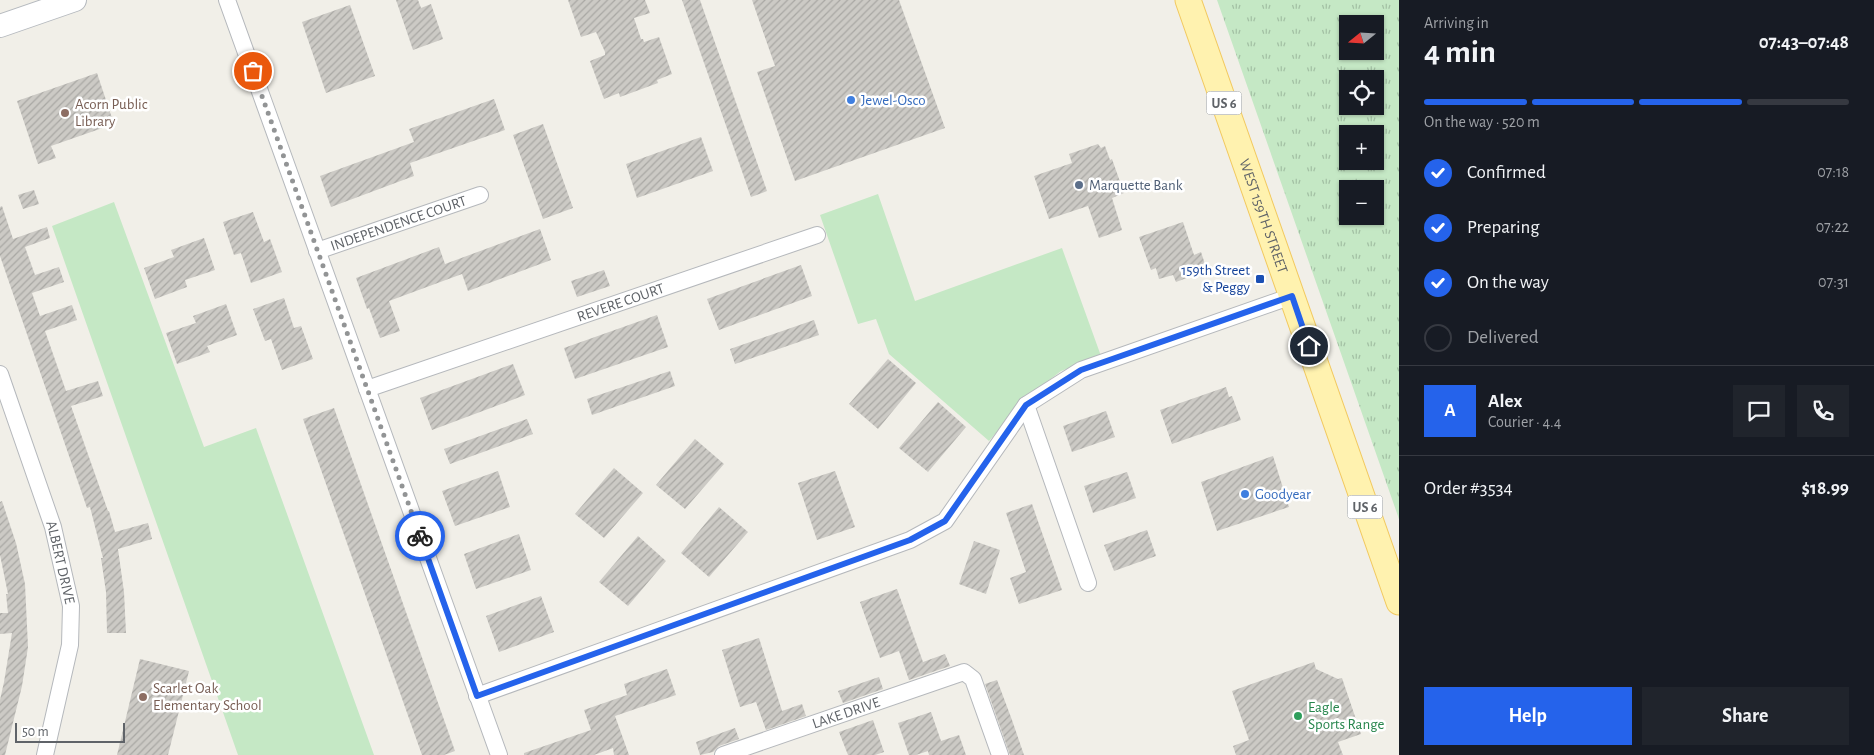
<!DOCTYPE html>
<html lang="en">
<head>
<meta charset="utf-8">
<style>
	:root { --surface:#171b24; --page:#20242c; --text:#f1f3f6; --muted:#9ea1a6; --line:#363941; --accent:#2563eb }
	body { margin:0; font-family:"Alegreya Sans",sans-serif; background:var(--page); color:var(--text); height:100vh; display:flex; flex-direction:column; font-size:19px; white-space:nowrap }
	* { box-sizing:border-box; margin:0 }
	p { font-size:16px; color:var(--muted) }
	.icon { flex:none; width:28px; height:28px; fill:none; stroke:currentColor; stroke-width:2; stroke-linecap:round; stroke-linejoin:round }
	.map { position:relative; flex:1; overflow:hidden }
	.sheet { display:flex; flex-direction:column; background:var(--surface); width:475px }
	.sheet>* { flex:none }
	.needle { width:32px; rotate:252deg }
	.buttons { position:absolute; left:1339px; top:15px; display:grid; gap:10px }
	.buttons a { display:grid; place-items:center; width:45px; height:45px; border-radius:0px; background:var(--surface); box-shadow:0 1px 4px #0004; font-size:25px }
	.scale { position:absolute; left:15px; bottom:12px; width:110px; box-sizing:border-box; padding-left:5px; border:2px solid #5f6368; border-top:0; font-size:14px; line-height:18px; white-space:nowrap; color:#5f6368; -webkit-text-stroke:4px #fff; paint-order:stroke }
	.pin { position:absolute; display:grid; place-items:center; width:42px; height:42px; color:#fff; margin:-21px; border:2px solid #fff; border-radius:50%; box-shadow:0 1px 5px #0007 }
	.courier { position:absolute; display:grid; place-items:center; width:50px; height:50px; margin:-25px; border:4px solid #2563eb; border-radius:50%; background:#fff; color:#222; box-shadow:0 1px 6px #0007 }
	.overview em { font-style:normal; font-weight:700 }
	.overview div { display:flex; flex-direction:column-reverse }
	.overview { display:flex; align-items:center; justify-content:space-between; height:85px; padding:0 25px }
	h1 { font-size:32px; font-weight:700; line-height:38px }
	.bar { display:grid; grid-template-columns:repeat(4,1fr); gap:8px 5px; align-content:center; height:60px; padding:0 25px }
	.bar i { height:6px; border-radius:4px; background:var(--line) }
	.bar .selected { background:var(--accent) }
	.bar p { grid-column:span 4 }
	.line { display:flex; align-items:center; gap:12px; padding:0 25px; border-top:1px solid var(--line) }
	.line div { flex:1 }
	.round { display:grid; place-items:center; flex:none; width:52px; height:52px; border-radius:0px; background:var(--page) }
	ol { padding:0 25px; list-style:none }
	li { display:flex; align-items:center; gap:15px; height:55px }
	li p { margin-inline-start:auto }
	li .icon { padding:5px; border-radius:50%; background:var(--accent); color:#fff; stroke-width:4 }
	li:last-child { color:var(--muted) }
	li i { width:28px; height:28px; border:2px solid var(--line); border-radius:50% }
	.cta { display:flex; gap:10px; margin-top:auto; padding:10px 25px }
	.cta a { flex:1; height:58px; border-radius:0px; background:var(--accent); color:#fff; font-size:20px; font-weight:700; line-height:58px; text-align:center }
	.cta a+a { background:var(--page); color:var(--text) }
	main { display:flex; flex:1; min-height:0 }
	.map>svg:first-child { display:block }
</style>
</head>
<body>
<main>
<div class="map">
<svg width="1399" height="755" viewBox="0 0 1399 755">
	<defs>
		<pattern id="park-tufts" width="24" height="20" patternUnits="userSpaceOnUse" patternTransform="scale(1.25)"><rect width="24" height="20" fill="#c5e8c5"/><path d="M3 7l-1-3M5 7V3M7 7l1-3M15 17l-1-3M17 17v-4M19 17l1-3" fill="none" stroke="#a3c0a4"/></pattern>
		<pattern id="building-hatch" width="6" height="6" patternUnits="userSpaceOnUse" patternTransform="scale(1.25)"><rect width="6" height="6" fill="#cccac5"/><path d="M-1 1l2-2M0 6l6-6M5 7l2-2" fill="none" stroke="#a9a8a4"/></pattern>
	</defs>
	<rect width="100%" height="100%" fill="#f1efe8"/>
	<g fill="#c5e8c5">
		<path d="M878,194l37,107 147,-53 39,108 -40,15 -35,27 -37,43 -100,-87 -13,-35 -18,5 -38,-109z"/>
		<path d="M114,202l90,245 52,-19 118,327h-136l-186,-529z"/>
	</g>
	<path fill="url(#park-tufts)" fill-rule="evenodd" d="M1217,0h182v519zM1348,24h27v27h-27zM1348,79h27v27h-27zM1348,134h27v27h-27zM1348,189h27v27h-27z"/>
	<g fill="url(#building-hatch)">
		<path d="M396,0h22l3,8 10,-4 12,35 -30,11z"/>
		<path d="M568,0h77l5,13 -16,5 7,21h2l1,3 15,-5 13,37 -15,6 1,3 -38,14 -1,-4 -15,6 -14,-38 15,-6v-3l-9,-20 -15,5z"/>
		<path d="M682,0h18l67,191 -16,6z"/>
		<path d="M752,0h147l46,128 -150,53 -38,-109 18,-6z"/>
		<path d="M350,5l25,71 -49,17 -24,-71z"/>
		<path d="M97,73l17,51 -63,22 5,12 -18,6 -21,-63z"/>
		<path d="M494,99l11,31 -95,33 4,13 -83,31 -11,-31 94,-34 -5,-13z"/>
		<path d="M543,124l30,84 -30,11 -30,-84z"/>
		<path d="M701,137l12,34 -76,27 -11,-34z"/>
		<path d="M1098,144l3,4 4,-2 5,14 2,-1 12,34 -12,5 10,32 -23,8 -11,-32 -39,13 -15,-43 38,-13 -3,-9z"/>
		<path d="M34,190l5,14 -16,5 -5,-14z"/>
		<path d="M2,206l11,33 34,-12 3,11 -25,9 10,28 24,-8 5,15 -32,11 8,23 32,-11 5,15 -32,11 21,60 32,-10 5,15 -32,10 37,105h1l6,21 33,-9 4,16 -34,10 6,43 2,41h-19l-1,-41 -5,-34h2l-13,-51 -3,1 -87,-252v-49z"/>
		<path d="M253,212l11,30 6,-3 12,33 -31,11 -10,-30 -7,2 -11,-33z"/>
		<path d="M1183,222l11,33 7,-3 4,12 -7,3 2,6 -24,9 -3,-7 -14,4 -3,-11 -5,2 -12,-33z"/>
		<path d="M540,229l11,31 -83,31 -6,-17 -73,27 11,30 -20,7 -11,-30 -2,1 -11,-31 83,-31 6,17z"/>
		<path d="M204,238l11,32 -30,10 2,7 -32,12 -11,-31 30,-11 -3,-7z"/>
		<path d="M801,265l11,31 -93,34 -12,-31z"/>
		<path d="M604,270l6,16 -33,11 -6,-16z"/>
		<path d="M284,298l10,30 7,-2 12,33 -31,11 -11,-31 -6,2 -12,-32z"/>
		<path d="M226,304l11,31 -30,11 3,6 -33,12 -11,-31 30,-10 -3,-7z"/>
		<path d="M657,315l11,32 -93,32 -11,-31z"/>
		<path d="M814,320l5,15 -84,29 -5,-15z"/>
		<path d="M888,359l28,24 -38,46 -29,-25z"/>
		<path d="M513,364l12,31 -93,35 -12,-32z"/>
		<path d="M670,371l5,15 -83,29 -5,-16z"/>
		<path d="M1226,387l3,10 3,-1 9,24 -69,24 -12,-34z"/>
		<path d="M938,402l28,25 -38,45 -29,-24z"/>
		<path d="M334,408l121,343 -11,4h-22l-119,-336z"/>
		<path d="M1106,411l9,26 -43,15 -9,-26z"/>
		<path d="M527,419l6,15 -83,30 -6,-15z"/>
		<path d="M695,439l29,25 -39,45 -29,-24z"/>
		<path d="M1273,456l16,51 -72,24 -16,-49z"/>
		<path d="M614,468l29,25 -39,45 -29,-24z"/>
		<path d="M498,471l12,36 -55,19 -13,-35z"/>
		<path d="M835,471l20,56 -38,13 -19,-57z"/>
		<path d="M1127,472l9,26 -43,15 -9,-27z"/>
		<path d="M2,501l14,42 9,41 3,63 -6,39 -17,69h-5v-55l4,-18 8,-49 -12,1v-21h8l-2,-19h2l-8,-39v-53z"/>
		<path d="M1032,504l30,86 -43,14 -9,-26 16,-6 -20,-59z"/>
		<path d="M719,507l29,25 -39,45 -28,-24z"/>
		<path d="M1147,530l9,26 -42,15 -10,-26z"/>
		<path d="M519,534l12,36 -55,19 -12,-35z"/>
		<path d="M638,536l28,25 -38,45 -29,-24z"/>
		<path d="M974,541l26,9 -14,44 -27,-10z"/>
		<path d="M897,589l26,73 22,-8 5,12 -41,14 -10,-29 -19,7 -20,-56z"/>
		<path d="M541,596l13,36 -55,20 -13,-36z"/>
		<path d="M759,638l23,73 20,-7 4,12 -40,14 -10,-28 -16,5 -18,-57z"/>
		<path d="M140,659l49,12 -21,84h-51z"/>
		<path d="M1314,662l2,7 22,10 4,-1 19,56 -23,8 5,13h-107l-3,-9 16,-6 -17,-49z"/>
		<path d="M667,669l9,26 -61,21 14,39h-15l-1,-7 -19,7h-70v-2l67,-23 -7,-20 43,-15 -3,-11z"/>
		<path d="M879,677l4,12 -40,14 -5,-12z"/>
		<path d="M997,680l15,40 12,35h-14l-25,-71z"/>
		<path d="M931,712l10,29 18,-6 7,20h-37l-1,-4 -12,4h-7l-11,-32z"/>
		<path d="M873,720l11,32 -9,3h-27l-9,-23z"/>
		<path d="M735,728l4,11 -20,7 -6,6 -13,3 -4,-13z"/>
	</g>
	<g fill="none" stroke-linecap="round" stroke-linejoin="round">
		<g stroke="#b5b8bc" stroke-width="18">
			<g id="street">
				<path d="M227,0l272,755"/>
				<path id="s1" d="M317,251l163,-56"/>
				<path id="s2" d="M0,374l53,153 18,79 -1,39 -25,110"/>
				<path id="s3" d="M367,389l450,-154"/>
				<path d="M1026,405l62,178"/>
				<path d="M477,696l433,-156 35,-19 81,-116 55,-35 211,-74"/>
				<path id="s4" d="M723,755l241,-83 9,7 27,76"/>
			</g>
		</g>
		<g stroke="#b6babf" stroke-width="24">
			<path id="secondary" d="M0,26l75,-26"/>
		</g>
		<g stroke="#f2c960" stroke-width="27">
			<g id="primary">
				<path id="s5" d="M1188,0l211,602"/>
			</g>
		</g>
		<use href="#street" stroke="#fff" stroke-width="16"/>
		<use href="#secondary" stroke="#fff" stroke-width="22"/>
		<use href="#primary" stroke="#fff2af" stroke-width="25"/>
	</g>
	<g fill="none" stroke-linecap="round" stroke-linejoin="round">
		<path stroke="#929495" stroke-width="5" stroke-dasharray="0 9" d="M253,71l167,465"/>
		<path stroke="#2563eb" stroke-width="6" d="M420,536l57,160 433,-156 35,-19 81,-116 55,-35 211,-74 17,50"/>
	</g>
	<g fill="#3f7fe0" stroke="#fff" stroke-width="2">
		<circle cx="851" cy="100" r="5"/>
		<circle cx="1245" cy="494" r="5"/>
	</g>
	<g fill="#8d6e63" stroke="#fff" stroke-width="2">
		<circle cx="65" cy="113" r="5"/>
		<circle cx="143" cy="697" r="5"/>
	</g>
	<circle fill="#5c6f8a" stroke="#fff" stroke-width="2" cx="1079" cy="185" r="5"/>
	<rect fill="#1a4fb4" stroke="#fff" stroke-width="2" x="1255" y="274" width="10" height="10" rx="2.5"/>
	<circle fill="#2e9e5b" stroke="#fff" stroke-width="2" cx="1298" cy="716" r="5"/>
	<g text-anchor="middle" stroke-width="5" stroke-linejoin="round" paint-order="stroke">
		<g fill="#fff" stroke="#8f9295" stroke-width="1">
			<rect x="1206.5" y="91.5" width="35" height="23" rx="4"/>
			<rect x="1347.5" y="495.5" width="35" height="23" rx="4"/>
		</g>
		<g font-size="14" font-weight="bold" fill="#5f6368">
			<text x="1224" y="108">US 6</text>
			<text x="1365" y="512">US 6</text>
		</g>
		<g font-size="15" fill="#366cbe" stroke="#fff" text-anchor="start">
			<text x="861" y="105">Jewel-Osco</text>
			<text x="1255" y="499">Goodyear</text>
		</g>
		<g font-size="15" fill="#785e54" stroke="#fff" text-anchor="start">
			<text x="75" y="109">Acorn Public<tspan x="75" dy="17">Library</tspan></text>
			<text x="153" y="693">Scarlet Oak<tspan x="153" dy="17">Elementary School</tspan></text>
		</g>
		<g font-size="15" fill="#4e5e75" stroke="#fff" text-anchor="start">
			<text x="1089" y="190">Marquette Bank</text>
		</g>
		<g font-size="15" fill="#5f6368" stroke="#fff">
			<text dy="5" stroke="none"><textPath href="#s5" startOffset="229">WEST 159TH STREET</textPath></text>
			<text dy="5" stroke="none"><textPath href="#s1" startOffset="86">INDEPENDENCE COURT</textPath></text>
			<text dy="5" stroke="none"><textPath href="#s3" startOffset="268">REVERE COURT</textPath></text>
			<text dy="5" stroke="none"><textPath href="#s2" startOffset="198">ALBERT DRIVE</textPath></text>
			<text dy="5" stroke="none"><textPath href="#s4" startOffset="130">LAKE DRIVE</textPath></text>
		</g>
		<g font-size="15" fill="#164399" stroke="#fff" text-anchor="end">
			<text x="1250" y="275">159th Street<tspan x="1250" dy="17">&amp; Peggy</tspan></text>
		</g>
		<g font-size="15" fill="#27864d" stroke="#fff" text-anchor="start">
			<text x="1308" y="712">Eagle<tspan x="1308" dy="17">Sports Range</tspan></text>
		</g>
	</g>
</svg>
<div class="buttons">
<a><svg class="needle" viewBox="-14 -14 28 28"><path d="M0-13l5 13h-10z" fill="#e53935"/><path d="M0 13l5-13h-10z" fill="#9ea1a6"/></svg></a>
<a><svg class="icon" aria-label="locate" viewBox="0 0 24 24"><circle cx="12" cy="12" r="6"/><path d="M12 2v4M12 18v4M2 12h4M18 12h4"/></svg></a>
<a>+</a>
<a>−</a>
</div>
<div class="scale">50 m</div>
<div class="pin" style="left:253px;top:71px;background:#ea580c"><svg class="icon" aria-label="bag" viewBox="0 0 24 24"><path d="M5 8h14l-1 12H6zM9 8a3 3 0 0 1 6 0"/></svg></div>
<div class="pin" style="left:1309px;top:346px;background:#1f2937"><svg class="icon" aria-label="home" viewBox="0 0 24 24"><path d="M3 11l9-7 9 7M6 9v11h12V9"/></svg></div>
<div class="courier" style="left:420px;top:536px"><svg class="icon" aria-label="bike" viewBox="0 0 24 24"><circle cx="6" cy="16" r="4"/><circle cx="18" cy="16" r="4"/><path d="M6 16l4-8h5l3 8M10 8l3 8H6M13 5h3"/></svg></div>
</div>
<section class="sheet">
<div class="overview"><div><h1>4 min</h1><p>Arriving in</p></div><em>07:43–07:48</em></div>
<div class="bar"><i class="selected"></i><i class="selected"></i><i class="selected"></i><i></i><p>On the way · 520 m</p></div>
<ol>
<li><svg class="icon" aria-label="check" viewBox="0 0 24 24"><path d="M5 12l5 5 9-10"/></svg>Confirmed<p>07:18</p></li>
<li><svg class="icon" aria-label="check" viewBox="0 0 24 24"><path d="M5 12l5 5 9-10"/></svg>Preparing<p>07:22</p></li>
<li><svg class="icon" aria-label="check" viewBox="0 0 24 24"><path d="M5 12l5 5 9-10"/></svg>On the way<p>07:31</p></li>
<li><i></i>Delivered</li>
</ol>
<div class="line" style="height:90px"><b class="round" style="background:var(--accent);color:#fff">A</b><div><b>Alex</b><p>Courier · 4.4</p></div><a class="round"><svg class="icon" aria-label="chat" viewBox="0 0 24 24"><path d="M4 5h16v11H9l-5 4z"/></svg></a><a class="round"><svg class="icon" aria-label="phone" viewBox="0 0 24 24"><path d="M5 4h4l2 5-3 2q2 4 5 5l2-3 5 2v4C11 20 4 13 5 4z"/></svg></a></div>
<div class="line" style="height:65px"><div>Order #3534</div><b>$18.99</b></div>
<div class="cta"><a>Help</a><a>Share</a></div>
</section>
</main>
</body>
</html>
